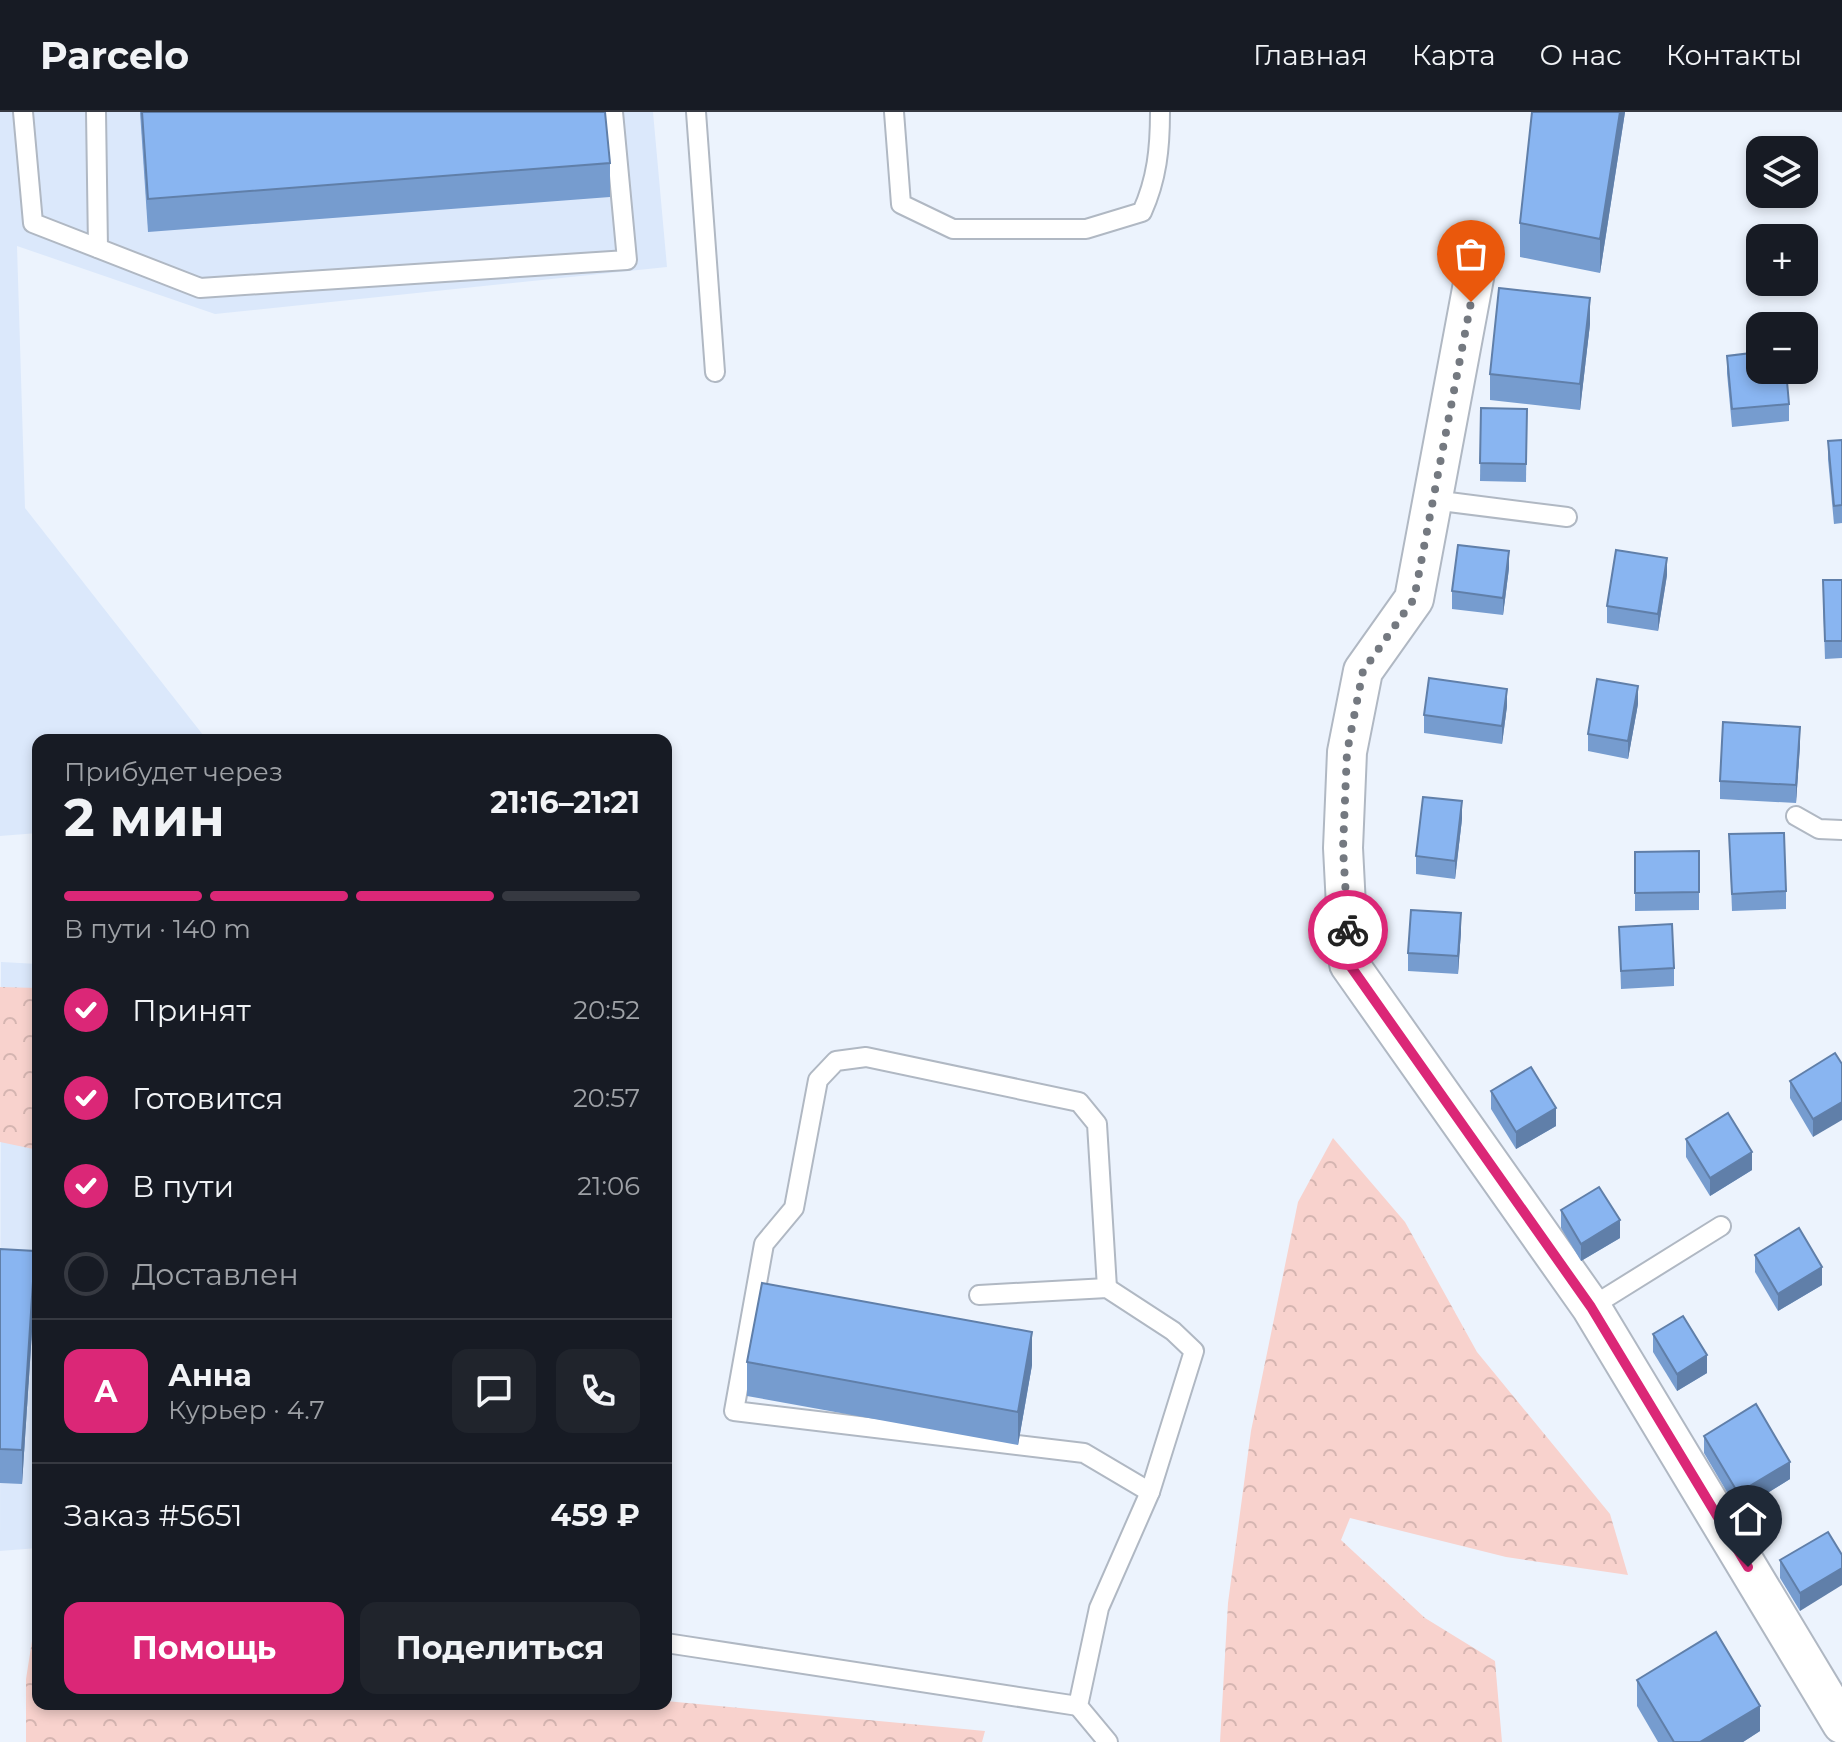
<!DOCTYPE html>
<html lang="ru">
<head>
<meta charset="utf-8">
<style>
	:root { --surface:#171b24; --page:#20242c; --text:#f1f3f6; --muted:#9ea1a6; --line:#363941; --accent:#db2777 }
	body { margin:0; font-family:Montserrat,sans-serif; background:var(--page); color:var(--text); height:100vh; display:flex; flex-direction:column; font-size:30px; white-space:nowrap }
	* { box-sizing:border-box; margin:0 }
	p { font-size:26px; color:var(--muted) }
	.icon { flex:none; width:44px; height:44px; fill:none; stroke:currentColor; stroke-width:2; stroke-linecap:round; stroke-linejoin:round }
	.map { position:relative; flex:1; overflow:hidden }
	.panel { position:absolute; left:32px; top:622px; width:640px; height:976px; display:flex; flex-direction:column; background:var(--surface); border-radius:16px; box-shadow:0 4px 12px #0003 }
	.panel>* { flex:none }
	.fabs { position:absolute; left:1746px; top:24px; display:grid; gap:16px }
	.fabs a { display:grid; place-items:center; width:72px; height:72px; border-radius:16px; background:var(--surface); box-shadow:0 4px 12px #0003; font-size:40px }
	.pin { position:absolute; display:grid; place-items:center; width:68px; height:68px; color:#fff; margin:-82px -34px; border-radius:50% 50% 50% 0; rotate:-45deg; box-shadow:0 0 8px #0007 }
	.pin .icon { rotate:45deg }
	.courier { position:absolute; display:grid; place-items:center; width:80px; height:80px; margin:-40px; border:6px solid #db2777; border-radius:50%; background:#fff; color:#222; box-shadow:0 2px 10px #0007 }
	.overview em { font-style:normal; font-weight:700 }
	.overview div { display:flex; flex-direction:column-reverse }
	.overview { display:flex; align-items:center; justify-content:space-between; height:136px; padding:0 32px }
	h1 { font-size:52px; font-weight:700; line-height:60px }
	.bar { display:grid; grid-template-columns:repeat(4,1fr); gap:12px 8px; align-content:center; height:96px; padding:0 32px }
	.bar i { height:10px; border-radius:6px; background:var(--line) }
	.bar .selected { background:var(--accent) }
	.bar p { grid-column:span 4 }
	.line { display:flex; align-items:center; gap:20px; padding:0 32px; border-top:2px solid var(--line) }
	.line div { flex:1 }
	.round { display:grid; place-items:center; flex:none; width:84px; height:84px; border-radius:16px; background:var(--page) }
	ol { padding:0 32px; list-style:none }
	li { display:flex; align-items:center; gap:24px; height:88px }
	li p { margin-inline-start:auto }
	li .icon { padding:8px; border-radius:50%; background:var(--accent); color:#fff; stroke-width:4 }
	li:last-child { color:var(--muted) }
	li i { width:44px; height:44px; border:4px solid var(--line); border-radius:50% }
	.primary-button { display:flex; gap:16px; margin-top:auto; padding:16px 32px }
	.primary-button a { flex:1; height:92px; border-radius:16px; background:var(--accent); color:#fff; font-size:32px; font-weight:700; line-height:92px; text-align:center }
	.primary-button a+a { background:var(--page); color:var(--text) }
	header { display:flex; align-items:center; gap:48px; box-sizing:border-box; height:112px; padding:0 40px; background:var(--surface); border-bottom:2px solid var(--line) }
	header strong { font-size:38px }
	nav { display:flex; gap:44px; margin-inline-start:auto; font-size:28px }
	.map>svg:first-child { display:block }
</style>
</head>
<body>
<header>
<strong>Parcelo</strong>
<nav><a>Главная</a><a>Карта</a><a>О нас</a><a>Контакты</a></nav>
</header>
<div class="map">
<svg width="1842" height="1630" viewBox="0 0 1842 1630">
	<defs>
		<pattern id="forest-crowns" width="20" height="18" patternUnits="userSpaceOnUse" patternTransform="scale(2)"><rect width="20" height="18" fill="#f8d2cd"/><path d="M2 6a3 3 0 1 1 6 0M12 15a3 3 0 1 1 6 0" fill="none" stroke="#d5b5b1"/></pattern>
	</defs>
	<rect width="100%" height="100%" fill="#ecf3fd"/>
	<g fill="#dbe8fb">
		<path d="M0,0h653l14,155 -452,47 -198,-68 8,262 182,232h-169v93l-38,3z"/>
		<path d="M1,850l37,2v584l-38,3z"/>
	</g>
	<g fill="url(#forest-crowns)">
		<path d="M0,875l38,1v162l-38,-8z"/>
		<path d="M1333,1026l72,84 72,130 133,162 18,61 -122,-18 -156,-39 -9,22 84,78 70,43 7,81h-282l8,-139 23,-172 47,-229z"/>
		<path d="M38,1491v101h628v-3l319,30 -3,11h-956v-63z"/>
	</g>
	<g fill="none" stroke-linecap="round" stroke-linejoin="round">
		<g stroke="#b0b8c3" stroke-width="22">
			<g id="service">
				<path d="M23,0l10,111 167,65 427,-28 -14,-148"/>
				<path d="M96,0l2,136"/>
				<path d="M696,0l19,260"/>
				<path d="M894,0l7,92 52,25h133l56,-17c15,-33 18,-64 18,-100"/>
				<path d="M1433,388l134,17"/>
				<path d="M1796,704l23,13 23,1"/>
				<path d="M1107,1176l-10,-164 -18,-22 -213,-45 -30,4 -18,19 -24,128 -30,36 -30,167 350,42 66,39"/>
				<path d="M979,1183l128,-7 66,43 21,20 -44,141 -51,116 -21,98 30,36"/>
				<path d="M1591,1195l130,-81"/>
				<path d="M666,1531l412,63"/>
			</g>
		</g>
		<g stroke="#b0b8c3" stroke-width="42">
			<path id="minor" d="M1477,150l-63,337 -51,72 -16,81 -4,96 6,116 242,343 251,417"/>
		</g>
		<use href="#service" stroke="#fff" stroke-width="18"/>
		<use href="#minor" stroke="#fff" stroke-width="38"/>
	</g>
	<g fill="#769ccf">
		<path d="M140,0h465l5,51v34l-462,35z"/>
		<path d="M1532,0h93l-25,161 -80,-16v-34z"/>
		<path d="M1590,212l-10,86 -90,-10v-26z"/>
		<path d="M1727,244l62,48v17l-57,6 -5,-54z"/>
		<path d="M1481,296l46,1 -1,73 -46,-1z"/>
		<path d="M1842,328v83l-8,1 -6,-65v-18z"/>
		<path d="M1509,456l-6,47 -51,-6v-18z"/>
		<path d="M1667,463l-9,56 -51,-8v-17z"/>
		<path d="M1842,468v78l-17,1 -2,-61z"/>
		<path d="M1638,592l-10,55 -40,-8v-17z"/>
		<path d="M1507,594l-5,38 -78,-11v-18z"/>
		<path d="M1800,633l-4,58 -76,-4v-18z"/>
		<path d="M1462,707l-7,60 -39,-5v-18z"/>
		<path d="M1729,722l57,57v18l-54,2z"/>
		<path d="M1699,739v59l-64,1v-59z"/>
		<path d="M1619,815l55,41v18l-53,3z"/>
		<path d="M1461,819l-3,43 -50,-3v-18z"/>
		<path d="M1842,952l-29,73 -23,-39v-17z"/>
		<path d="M1491,979l65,35 -40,23 -25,-40z"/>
		<path d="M1686,1027l66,31 -42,26 -24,-39z"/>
		<path d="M1561,1098l59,28 -39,23 -20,-33z"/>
		<path d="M0,1137l35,36 -13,199 -22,-1z"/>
		<path d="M1755,1143l67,30 -44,26 -23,-39z"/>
		<path d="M1653,1222l54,39 -30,18 -24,-39z"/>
		<path d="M747,1250l285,3 -14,80 -271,-49z"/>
		<path d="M1704,1324l86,43 -52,32 -34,-58z"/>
		<path d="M1828,1420l-28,79 -20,-33v-18z"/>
		<path d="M1637,1568l123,51 -17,11h-85l-21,-36z"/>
	</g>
	<g fill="#607fa9">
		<path d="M1620,0h5l-25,161v-34z"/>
		<path d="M1590,186v26l-10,86v-26z"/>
		<path d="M1509,439v17l-6,47v-17z"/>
		<path d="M1667,446v17l-9,56v-17z"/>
		<path d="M1638,574v18l-10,55v-18z"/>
		<path d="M1507,577v17l-5,38v-18z"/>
		<path d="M1800,615v18l-4,58v-18z"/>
		<path d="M1462,689v18l-7,60v-18z"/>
		<path d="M1461,801v18l-3,43v-18z"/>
		<path d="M1842,990v18l-29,17v-18z"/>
		<path d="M1556,996v18l-40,23v-17z"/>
		<path d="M1752,1040v18l-42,26v-18z"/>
		<path d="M1620,1108v18l-39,23v-17z"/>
		<path d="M35,1139v34l-13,199v-34z"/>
		<path d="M1822,1155v18l-44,26v-17z"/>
		<path d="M1032,1220v33l-14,80v-33z"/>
		<path d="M1707,1243v18l-30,18v-17z"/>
		<path d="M1790,1350v17l-52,32v-18z"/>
		<path d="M1842,1456v17l-42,26v-18z"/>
		<path d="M1760,1594v25l-17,11h-43z"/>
	</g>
	<g fill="#89b5f1" stroke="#607fa9" stroke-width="2">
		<path d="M142,0h463l5,51 -462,36z"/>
		<path d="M1532,0h88l-20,127 -80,-16z"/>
		<path d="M1499,176l91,10 -10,86 -90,-10z"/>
		<path d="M1760,240v18h26l3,34 -57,5 -5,-53z"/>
		<path d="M1481,296l46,1 -1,55 -46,-1z"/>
		<path d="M1842,328v65l-8,1 -6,-65z"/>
		<path d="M1458,433l51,6 -6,47 -51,-7z"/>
		<path d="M1616,438l51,8 -9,56 -51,-8z"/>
		<path d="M1823,468h19v61h-17z"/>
		<path d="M1429,566l78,11 -5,37 -78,-11z"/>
		<path d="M1597,567l41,7 -10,55 -40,-7z"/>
		<path d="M1723,610l77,5 -4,58 -76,-4z"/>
		<path d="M1423,685l39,4 -7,60 -39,-5z"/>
		<path d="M1784,721l2,58 -54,3 -3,-60z"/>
		<path d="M1699,739v41l-64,1v-41z"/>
		<path d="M1411,798l50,3 -3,43 -50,-3z"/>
		<path d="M1672,812l2,44 -53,3 -2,-44z"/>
		<path d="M1835,941l7,11v38l-29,17 -23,-38z"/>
		<path d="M1531,955l25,41 -40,24 -25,-41z"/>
		<path d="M1728,1001l24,39 -42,26 -24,-39z"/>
		<path d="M1599,1075l21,33 -39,24 -20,-34z"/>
		<path d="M1799,1116l23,39 -44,27 -23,-39z"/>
		<path d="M0,1137l35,2 -13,199 -22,-1z"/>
		<path d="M762,1171l270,49 -14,80 -271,-50z"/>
		<path d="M1683,1204l24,39 -30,19 -24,-40z"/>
		<path d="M1756,1292l34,58 -52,31 -34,-57z"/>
		<path d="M1828,1420l14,23v13l-42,25 -20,-33z"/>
		<path d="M1716,1520l44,74 -60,36h-26l-37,-62z"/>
	</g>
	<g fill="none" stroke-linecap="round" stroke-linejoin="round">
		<path stroke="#747980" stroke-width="8" stroke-dasharray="0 14.4" d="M1348,818l-5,-82 4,-96 16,-81 51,-72 57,-297"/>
		<path stroke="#db2777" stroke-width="10" d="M1348,818l1,34 242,343 157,260"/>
	</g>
</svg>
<div class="fabs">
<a><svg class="icon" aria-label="layers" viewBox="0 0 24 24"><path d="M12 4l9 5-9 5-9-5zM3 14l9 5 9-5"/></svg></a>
<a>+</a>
<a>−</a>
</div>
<div class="pin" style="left:1471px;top:190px;background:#ea580c"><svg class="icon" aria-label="bag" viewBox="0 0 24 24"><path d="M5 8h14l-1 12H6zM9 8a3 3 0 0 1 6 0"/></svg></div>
<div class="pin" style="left:1748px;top:1455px;background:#1f2937"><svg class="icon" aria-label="home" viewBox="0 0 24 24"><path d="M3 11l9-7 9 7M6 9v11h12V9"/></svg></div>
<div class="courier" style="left:1348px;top:818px"><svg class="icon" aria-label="bike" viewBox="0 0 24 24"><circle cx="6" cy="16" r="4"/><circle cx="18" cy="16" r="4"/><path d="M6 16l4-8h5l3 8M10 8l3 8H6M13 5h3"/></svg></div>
<section class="panel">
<div class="overview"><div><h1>2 мин</h1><p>Прибудет через</p></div><em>21:16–21:21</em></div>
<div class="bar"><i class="selected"></i><i class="selected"></i><i class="selected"></i><i></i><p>В пути · 140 m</p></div>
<ol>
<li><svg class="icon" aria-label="check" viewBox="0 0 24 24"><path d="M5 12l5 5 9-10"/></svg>Принят<p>20:52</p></li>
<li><svg class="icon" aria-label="check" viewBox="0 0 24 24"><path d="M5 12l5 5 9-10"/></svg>Готовится<p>20:57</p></li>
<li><svg class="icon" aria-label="check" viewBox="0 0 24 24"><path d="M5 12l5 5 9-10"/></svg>В пути<p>21:06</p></li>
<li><i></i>Доставлен</li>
</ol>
<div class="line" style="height:144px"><b class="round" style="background:var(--accent);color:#fff">А</b><div><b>Анна</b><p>Курьер · 4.7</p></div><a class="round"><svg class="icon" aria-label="chat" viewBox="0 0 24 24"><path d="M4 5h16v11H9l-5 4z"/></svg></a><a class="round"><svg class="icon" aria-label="phone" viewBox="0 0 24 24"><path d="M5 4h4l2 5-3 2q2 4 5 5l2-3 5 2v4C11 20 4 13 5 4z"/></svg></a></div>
<div class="line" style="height:104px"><div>Заказ #5651</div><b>459 ₽</b></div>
<div class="primary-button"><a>Помощь</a><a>Поделиться</a></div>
</section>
</div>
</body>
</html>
